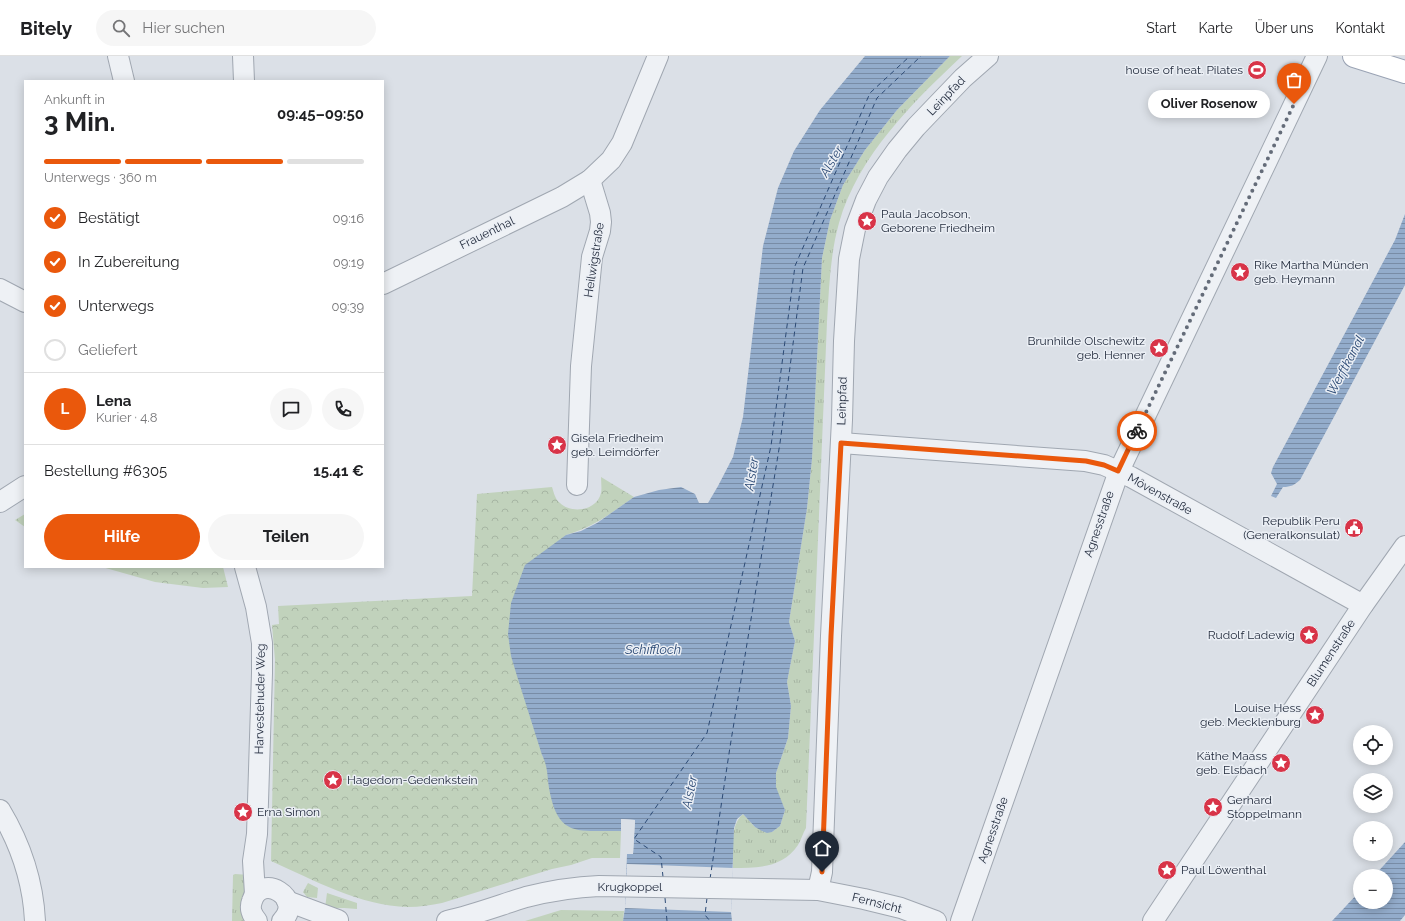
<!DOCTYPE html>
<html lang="de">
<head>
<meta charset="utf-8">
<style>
	:root { --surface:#fff; --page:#f6f6f6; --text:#202124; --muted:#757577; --line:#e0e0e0; --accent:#ea580c }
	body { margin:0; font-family:Raleway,sans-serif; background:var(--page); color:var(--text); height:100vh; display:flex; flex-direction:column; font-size:15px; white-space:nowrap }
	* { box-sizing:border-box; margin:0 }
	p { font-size:13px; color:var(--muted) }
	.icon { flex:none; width:22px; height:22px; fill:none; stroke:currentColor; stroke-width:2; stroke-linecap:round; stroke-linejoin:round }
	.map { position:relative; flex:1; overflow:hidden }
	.side { position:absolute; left:24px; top:24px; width:360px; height:488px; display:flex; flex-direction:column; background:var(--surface); border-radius:0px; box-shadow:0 2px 10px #0003 }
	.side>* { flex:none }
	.fabs { position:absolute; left:1353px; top:669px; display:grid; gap:8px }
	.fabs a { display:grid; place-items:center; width:40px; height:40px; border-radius:50%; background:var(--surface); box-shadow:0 2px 10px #0003; font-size:20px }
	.pin { position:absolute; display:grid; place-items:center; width:34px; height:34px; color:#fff; margin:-41px -17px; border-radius:50% 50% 50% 0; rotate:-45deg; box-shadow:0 0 4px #0007 }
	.pin .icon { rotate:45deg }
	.courier { position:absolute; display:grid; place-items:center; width:40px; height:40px; margin:-20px; border:3px solid #ea580c; border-radius:50%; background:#fff; color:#222; box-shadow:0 1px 5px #0007 }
	.bubble { position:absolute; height:28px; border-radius:14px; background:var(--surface); box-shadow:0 2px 10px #0003; font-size:13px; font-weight:700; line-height:28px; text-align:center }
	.head em { font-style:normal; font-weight:700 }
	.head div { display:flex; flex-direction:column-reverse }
	.head { display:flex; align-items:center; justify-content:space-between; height:68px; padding:0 20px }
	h1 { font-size:26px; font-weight:700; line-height:30px }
	.bar { display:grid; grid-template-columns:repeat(4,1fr); gap:6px 4px; align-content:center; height:48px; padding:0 20px }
	.bar i { height:5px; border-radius:3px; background:var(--line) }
	.bar .on { background:var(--accent) }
	.bar p { grid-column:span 4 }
	.line { display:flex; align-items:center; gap:10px; padding:0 20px; border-top:1px solid var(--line) }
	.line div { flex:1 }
	.round { display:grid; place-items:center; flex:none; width:42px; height:42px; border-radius:21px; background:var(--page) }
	ol { padding:0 20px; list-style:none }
	li { display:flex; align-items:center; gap:12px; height:44px }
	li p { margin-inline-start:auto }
	li .icon { padding:4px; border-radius:50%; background:var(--accent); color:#fff; stroke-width:4 }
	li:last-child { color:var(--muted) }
	li i { width:22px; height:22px; border:2px solid var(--line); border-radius:50% }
	.action { display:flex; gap:8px; margin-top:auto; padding:8px 20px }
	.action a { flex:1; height:46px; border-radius:24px; background:var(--accent); color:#fff; font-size:16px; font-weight:700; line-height:46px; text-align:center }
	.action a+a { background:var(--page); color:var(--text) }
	header { display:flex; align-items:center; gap:24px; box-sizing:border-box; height:56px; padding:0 20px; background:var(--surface); border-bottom:1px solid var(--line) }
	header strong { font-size:19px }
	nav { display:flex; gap:22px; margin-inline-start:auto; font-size:14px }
	.search { width:280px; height:36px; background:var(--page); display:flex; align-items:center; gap:10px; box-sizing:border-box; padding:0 14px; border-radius:22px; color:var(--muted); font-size:15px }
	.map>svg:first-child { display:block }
</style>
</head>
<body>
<header>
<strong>Bitely</strong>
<div class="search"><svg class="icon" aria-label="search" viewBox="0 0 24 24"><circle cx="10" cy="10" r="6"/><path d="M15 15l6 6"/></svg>Hier suchen</div>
<nav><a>Start</a><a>Karte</a><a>Über uns</a><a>Kontakt</a></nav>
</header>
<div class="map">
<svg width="1405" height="865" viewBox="0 0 1405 865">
	<defs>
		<pattern id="grass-tufts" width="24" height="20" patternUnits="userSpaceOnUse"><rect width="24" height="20" fill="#c1d2bc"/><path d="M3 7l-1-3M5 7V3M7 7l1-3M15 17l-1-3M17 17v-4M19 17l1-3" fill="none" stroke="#a6b5a3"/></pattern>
		<pattern id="forest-crowns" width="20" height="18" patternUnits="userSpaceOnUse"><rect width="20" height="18" fill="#c1d2bc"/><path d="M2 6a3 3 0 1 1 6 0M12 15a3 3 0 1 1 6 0" fill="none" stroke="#a6b5a3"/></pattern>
		<pattern id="water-rules" width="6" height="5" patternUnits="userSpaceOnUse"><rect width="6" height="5" fill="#93accb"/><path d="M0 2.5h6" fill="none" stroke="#788ca6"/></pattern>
	</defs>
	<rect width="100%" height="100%" fill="#dbe0e7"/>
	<g fill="url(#grass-tufts)">
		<path d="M950,0h12c-49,46 -104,100 -123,167 -9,32 -10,66 -12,99l-21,506c-3,5 -5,12 -8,17 -15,23 -41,23 -65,23 0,-17 -4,-42 10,-54l12,13 17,5 8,-6 5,-16 -10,-23 1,-14 12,-35 3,-32 -4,-24 8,-41 -6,-19 18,-114 5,-49 10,-201 8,-38 13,-35 22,-35 32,-40z"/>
		<path d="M235,818l15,1 -4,46h-14l1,-46z"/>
		<path d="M308,827l10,5 -1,10 -10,-1 -4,-5z"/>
		<path d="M327,837l30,10v6l-13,-1h-19z"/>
	</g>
	<g fill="url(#forest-crowns)">
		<path d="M601,421l33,20c-23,16 -40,30 -68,38l-24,220 5,9 2,23 31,43 41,1 -1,27h-28l-21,7 -19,4 -110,34c-11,2 -22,4 -34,4 -48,-1 -94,-27 -137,-46l4,-201 -3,-35 7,-1 -1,-18 194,-10 5,-102 75,-7c2,6 3,12 8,16 11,11 37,8 41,-10 1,-5 0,-11 0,-16z"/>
		<path d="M25,458v13l-10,-7z"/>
		<path d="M102,511h121l5,20 -25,1 -48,-6z"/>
		<path d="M561,854l63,1 -1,10h-98z"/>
	</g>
	<g fill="url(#water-rules)">
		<path d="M865,0h85l-53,54 -32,40 -22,35 -13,35 -8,38 -10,201 -5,49 -18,114 6,19 -8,41 4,24 -3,32 -12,35v14l9,23 -5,16 -8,6 -5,1 -5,-2 -7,-4 -12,-13 -6,5 -3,9 -3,84 1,9h-109l2,-13 2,-54h6l2,-34 -14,-1v12c-43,-1 -63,8 -72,-43 -2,-13 -1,-21 -7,-33l-25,-79 -6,-20 -3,-22 3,-31 14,-38 41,-30 15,-4 16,-8 37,-26 25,-7 22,-3 14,7 4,9h9l10,-17 15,-29 10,-40 20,-171 15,-58 16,-37 26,-41z"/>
		<path d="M1405,158v71l-105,195c-6,5 -9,7 -17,7l-7,11 -5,-2 6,-12 -6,-11 2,-6 122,-227z"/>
		<path d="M1405,786v73l-5,6h-68l28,-30v11h26v-26h-12z"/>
	</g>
	<g fill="#dbe0e7">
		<path d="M621,763l14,1 -2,34h-8l1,-2h5l1,-30 -9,-1v11l-2,1z"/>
		<path d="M627,808l106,4 -2,44 -106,-4z"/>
	</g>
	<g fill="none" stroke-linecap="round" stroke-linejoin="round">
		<g stroke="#2c4a75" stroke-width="1" stroke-dasharray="5 4" stroke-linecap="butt">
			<path d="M663,821l-2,-20 -27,-18 73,-106 64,-287 24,-180 75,-173 40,-37"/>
			<path d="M710,823l20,-132 50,-304 23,-175 74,-170 44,-42"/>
			<path d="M665,842l2,23"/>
			<path d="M707,842l-2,17 5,6"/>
		</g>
		<g stroke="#a0a7b1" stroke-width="22">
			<g id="minor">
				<path d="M118,0l6,25"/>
				<path d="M243,0l1,25"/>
				<path d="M383,228l179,-87 28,-17 21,-20 11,-17 36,-87"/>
				<path d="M0,233l25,13"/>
				<path d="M841,387l244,18 19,4 27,12 232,128"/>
				<path d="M577,429l4,-119 11,-109 8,-26 1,-9 -1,-9 -10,-33"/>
				<path d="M0,446l25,-16"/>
				<path d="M245,511l11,40 6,36v30l-5,161 -4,27 2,33"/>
				<path d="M0,754c21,35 33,70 35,111"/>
				<path d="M818,834l4,-18 9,-236 11,-216 2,-79 5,-82 6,-30 11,-29 12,-23 19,-27 19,-23 47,-49 25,-22"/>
				<path d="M287,845l51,19"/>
				<path d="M257,865c-5,-6 -8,-12 -5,-20 9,-29 53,-3 30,20"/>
				<path d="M447,865c27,-6 53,-16 79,-24 24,-6 48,-10 73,-11l219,4 46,9 37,9 35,13"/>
				<path d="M961,865l158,-450 198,-415"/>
				<path d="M1153,865l210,-316 42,-59"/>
			</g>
		</g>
		<g stroke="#9aa3b4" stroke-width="24">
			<path id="major" d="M1354,0l51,16"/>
		</g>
		<use href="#minor" stroke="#eef1f5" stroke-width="20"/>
		<use href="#major" stroke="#fff" stroke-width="22"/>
	</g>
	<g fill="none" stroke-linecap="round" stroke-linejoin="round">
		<path stroke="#646c79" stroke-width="4" stroke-dasharray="0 7.2" d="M1137,375l157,-327"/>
		<path stroke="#ea580c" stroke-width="5" d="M822,816l9,-236 10,-193 245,18 18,4 14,6 19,-40"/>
	</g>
	<defs>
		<g id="stadium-disc" transform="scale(1)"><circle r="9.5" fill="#d83448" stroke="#ebeff5"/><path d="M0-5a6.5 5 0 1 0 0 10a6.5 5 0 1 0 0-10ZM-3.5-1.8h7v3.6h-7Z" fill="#fff"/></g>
		<g id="sight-disc" transform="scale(1)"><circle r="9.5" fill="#d83448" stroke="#ebeff5"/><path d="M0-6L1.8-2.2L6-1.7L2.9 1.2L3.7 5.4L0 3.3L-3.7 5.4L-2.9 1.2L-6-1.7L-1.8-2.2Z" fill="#fff"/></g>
		<g id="civic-disc" transform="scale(1)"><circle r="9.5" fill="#d83448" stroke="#ebeff5"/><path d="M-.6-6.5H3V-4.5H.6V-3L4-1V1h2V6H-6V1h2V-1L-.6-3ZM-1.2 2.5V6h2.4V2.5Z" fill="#fff"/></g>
	</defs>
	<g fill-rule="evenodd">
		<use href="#stadium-disc" x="1257" y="14"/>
		<use href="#sight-disc" x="867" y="165"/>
		<use href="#sight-disc" x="1240" y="216"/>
		<use href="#sight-disc" x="1159" y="292"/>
		<use href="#sight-disc" x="557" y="389"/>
		<use href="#civic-disc" x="1354" y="472"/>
		<use href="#sight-disc" x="1309" y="579"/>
		<use href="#sight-disc" x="1315" y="659"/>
		<use href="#sight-disc" x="1281" y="707"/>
		<use href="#sight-disc" x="333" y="724"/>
		<use href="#sight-disc" x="1213" y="751"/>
		<use href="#sight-disc" x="243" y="756"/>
		<use href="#sight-disc" x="1167" y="814"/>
	</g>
	<g text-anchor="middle" stroke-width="3" stroke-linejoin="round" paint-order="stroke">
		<g font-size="12" fill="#242d3e" stroke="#ebeff5" text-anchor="start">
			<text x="1243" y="18" text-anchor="end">house of heat. Pilates</text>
			<text x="881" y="162">Paula Jacobson,<tspan x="881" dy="14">Geborene Friedheim</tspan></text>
			<text x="1254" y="213">Rike Martha Münden<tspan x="1254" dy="14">geb. Heymann</tspan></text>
			<text x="1145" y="289" text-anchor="end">Brunhilde Olschewitz<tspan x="1145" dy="14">geb. Henner</tspan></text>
			<text x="571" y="386">Gisela Friedheim<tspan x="571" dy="14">geb. Leimdörfer</tspan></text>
			<text x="1340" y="469" text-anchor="end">Republik Peru<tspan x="1340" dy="14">(Generalkonsulat)</tspan></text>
			<text x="1295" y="583" text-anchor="end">Rudolf Ladewig</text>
			<text x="1301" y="656" text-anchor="end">Louise Hess<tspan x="1301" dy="14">geb. Mecklenburg</tspan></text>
			<text x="1267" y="704" text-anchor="end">Käthe Maass<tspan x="1267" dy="14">geb. Elsbach</tspan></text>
			<text x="347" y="728">Hagedorn-Gedenkstein</text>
			<text x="1227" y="748">Gerhard<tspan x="1227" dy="14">Stoppelmann</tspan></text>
			<text x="257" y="760">Erna Simon</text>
			<text x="1181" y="818">Paul Löwenthal</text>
		</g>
		<g font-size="12" fill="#242d3e" stroke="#ebeff5">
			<text transform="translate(946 40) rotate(-46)" y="4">Leinpfad</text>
			<text transform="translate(487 177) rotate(-26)" y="4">Frauenthal</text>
			<text transform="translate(594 204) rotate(-81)" y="4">Heilwigstraße</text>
			<text transform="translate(842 345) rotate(-88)" y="4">Leinpfad</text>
			<text transform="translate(1160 438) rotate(29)" y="4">Mövenstraße</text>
			<text transform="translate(1099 468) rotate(-71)" y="4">Agnesstraße</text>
			<text transform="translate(1331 597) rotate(-57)" y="4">Blumenstraße</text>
			<text transform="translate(260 643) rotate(-89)" y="4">Harvestehuder Weg</text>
			<text transform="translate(993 774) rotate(-71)" y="4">Agnesstraße</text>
			<text x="630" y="835">Krugkoppel</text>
			<text transform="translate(877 847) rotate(14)" y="4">Fernsicht</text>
		</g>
		<g font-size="13" font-style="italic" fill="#2c4a75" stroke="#ebeff5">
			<text transform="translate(831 105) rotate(-60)" y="5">Alster</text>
			<text transform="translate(1345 309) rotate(-62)" y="5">Werftkanal</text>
			<text transform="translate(751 418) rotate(-81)" y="5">Alster</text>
			<text x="653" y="598">Schiffloch</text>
			<text transform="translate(689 736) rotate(-79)" y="5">Alster</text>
		</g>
	</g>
</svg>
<div class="fabs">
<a><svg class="icon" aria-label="locate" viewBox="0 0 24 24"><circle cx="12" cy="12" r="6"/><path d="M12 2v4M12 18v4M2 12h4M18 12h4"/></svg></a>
<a><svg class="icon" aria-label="layers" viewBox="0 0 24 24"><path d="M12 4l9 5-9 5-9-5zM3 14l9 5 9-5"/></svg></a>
<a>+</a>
<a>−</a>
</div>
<div class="pin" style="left:1294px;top:48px;background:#ea580c"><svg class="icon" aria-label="bag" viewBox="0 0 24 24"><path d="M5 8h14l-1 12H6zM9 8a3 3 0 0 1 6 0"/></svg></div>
<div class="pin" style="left:822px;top:816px;background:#1f2937"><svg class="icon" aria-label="home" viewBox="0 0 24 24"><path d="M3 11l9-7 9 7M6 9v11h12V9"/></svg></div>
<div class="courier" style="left:1137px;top:375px"><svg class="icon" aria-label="bike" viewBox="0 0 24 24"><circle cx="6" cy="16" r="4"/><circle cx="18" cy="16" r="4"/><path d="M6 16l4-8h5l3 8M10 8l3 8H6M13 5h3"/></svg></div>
<div class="bubble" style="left:1148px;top:34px;width:122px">Oliver Rosenow</div>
<section class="side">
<div class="head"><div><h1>3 Min.</h1><p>Ankunft in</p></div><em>09:45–09:50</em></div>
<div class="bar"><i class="on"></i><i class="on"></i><i class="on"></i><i></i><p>Unterwegs · 360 m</p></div>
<ol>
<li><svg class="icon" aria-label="check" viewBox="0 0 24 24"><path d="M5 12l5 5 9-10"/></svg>Bestätigt<p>09:16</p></li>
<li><svg class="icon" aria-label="check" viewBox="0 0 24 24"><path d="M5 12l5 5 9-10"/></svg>In Zubereitung<p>09:19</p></li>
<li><svg class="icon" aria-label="check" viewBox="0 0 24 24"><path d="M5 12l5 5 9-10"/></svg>Unterwegs<p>09:39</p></li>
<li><i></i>Geliefert</li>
</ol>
<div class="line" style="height:72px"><b class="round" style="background:var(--accent);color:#fff">L</b><div><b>Lena</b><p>Kurier · 4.8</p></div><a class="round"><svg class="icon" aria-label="chat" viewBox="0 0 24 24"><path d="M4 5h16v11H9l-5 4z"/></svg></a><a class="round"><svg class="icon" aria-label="phone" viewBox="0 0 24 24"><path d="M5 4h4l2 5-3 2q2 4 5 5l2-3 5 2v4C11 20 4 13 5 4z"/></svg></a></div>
<div class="line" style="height:52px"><div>Bestellung #6305</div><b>15.41 €</b></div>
<div class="action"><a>Hilfe</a><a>Teilen</a></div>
</section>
</div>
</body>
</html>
